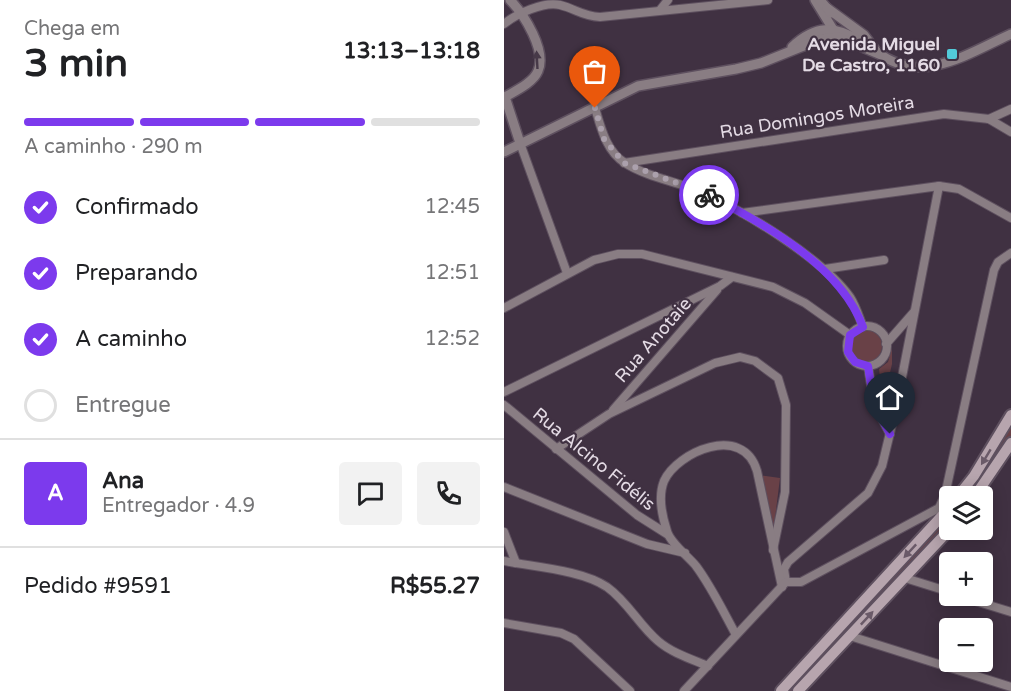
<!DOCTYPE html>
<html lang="pt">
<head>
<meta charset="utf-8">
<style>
	:root { --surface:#fff; --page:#f2f2f2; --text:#202124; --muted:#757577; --line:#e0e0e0; --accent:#7c3aed }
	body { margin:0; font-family:"Varela Round",sans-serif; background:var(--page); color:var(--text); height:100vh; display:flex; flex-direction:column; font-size:22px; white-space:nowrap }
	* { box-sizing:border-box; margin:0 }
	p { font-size:20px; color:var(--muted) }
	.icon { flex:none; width:33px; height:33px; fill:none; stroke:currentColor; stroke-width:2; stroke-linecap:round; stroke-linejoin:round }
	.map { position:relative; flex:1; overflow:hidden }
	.panel { display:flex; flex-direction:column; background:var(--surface); width:504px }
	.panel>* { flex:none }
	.tools { position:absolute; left:435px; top:486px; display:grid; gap:12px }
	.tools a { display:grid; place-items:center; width:54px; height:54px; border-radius:6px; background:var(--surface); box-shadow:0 3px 15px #0003; font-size:30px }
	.pin { position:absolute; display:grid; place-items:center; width:51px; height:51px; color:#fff; margin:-62px -26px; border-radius:50% 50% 50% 0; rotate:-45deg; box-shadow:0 0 6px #0007 }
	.pin .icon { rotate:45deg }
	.courier { position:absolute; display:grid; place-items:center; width:60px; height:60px; margin:-30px; border:4px solid #7c3aed; border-radius:50%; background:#fff; color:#222; box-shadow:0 2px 8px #0007 }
	.headline em { font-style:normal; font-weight:700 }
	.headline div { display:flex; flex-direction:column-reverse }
	.headline { display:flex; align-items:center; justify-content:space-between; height:102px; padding:0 24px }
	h1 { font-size:39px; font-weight:700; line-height:45px }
	.bar { display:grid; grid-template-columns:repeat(4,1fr); gap:9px 6px; align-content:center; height:72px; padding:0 24px }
	.bar i { height:8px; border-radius:4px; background:var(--line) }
	.bar .selected { background:var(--accent) }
	.bar p { grid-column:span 4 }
	.line { display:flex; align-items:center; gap:15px; padding:0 24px; border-top:2px solid var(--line) }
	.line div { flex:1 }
	.round { display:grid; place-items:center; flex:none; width:63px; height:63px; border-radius:6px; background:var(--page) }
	ol { padding:0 24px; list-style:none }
	li { display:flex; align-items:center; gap:18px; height:66px }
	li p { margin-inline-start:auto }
	li .icon { padding:6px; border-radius:50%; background:var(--accent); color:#fff; stroke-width:4 }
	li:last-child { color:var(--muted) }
	li i { width:33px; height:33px; border:3px solid var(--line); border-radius:50% }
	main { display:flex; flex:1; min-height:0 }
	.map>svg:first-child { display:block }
</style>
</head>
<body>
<main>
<section class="panel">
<div class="headline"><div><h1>3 min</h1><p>Chega em</p></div><em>13:13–13:18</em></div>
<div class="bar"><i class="selected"></i><i class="selected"></i><i class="selected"></i><i></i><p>A caminho · 290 m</p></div>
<ol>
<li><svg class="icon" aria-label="check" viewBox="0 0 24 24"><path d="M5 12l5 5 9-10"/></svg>Confirmado<p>12:45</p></li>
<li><svg class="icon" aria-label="check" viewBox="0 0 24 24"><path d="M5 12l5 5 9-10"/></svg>Preparando<p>12:51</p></li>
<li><svg class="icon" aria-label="check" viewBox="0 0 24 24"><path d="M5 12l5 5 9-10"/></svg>A caminho<p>12:52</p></li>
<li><i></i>Entregue</li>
</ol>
<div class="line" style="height:108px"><b class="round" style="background:var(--accent);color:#fff">A</b><div><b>Ana</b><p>Entregador · 4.9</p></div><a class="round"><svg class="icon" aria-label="chat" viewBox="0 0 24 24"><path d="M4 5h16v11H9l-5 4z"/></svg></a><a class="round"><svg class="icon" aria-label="phone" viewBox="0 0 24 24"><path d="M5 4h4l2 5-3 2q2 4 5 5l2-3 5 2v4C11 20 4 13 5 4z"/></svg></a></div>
<div class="line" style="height:78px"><div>Pedido #9591</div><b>R$55.27</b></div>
</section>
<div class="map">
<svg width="507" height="691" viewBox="0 0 507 691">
	<rect width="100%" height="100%" fill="#403142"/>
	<g fill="#694147">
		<circle cx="362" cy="346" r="16"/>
		<path d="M388,348v16l-9,39 -4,-34 9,-7z"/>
		<path d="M507,419v19l-41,58h-8z"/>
		<path d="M255,475l21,3 -8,64z"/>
		<path d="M445,513v9l-10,13 -145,156h-9z"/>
	</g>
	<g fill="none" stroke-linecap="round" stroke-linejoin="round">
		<g stroke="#5e505f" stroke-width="10">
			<g id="minor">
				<path d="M156,10l8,-10"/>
				<path d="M0,24c12,-10 40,-23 56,-19 16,4 22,11 40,12l168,-17"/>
				<path d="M91,108c6,20 11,43 30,55 24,15 55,19 81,31 42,20 117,65 144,103 6,9 9,20 13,30"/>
				<path d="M485,119l22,-10"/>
				<path d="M16,143l47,130"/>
				<path d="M120,163l320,-49 45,5 22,13"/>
				<path d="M238,213l197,-27 20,3 52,29"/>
				<path d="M321,269l59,-9"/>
				<path d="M0,308l90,-48 24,-6h24l131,33 32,16 45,32"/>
				<circle cx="363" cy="346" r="20"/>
				<path d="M382,344l28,-32"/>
				<path d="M364,366l6,38 16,30"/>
				<path d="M0,392l216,-106 12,-9"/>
				<path d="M0,405l133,110 30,19"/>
				<path d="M109,410l104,-120"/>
				<path d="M52,449l53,-35 106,-51 25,-6 15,4 23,17 8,27 -1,87 -12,58"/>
				<path d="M0,487l143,57 38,9"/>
				<path d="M0,532l12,31"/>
				<path d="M0,561c30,6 78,9 103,26 21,15 32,38 51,54 14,12 33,18 50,25"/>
				<path d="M401,578l45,14"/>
				<path d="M282,582l-2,-13 4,-7 80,-69 14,-27 14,-58 43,-222"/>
				<path d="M282,582h15l138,-74 6,-13 49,-225 4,-8 13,-9"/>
				<path d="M455,596l52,16"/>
				<path d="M0,623l57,10 13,6 56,52"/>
				<path d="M231,633c-12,-22 -24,-47 -39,-67 -8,-10 -26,-23 -29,-35 -5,-15 -9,-35 -3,-50 13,-29 79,-58 93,-10l25,116"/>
				<path d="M346,636l161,51"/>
				<path d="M180,691l101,-108"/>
			</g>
		</g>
		<g stroke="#5e505f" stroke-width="12">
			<g id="tertiary">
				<path d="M6,0c14,14 37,51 28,71 -5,12 -23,20 -33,26l15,46"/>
				<path d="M311,0l19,31"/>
				<path d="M316,0l11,13"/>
				<path d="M323,8l37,27 12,16"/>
				<path d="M288,47c23,-22 43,-22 68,-6"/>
				<path d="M373,52c44,34 90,2 134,-18"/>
				<path d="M0,152l134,-66 98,-17 25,-6 60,-24 17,-2 41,17"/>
			</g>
		</g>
		<g stroke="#5e505f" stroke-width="14">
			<g id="secondary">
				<path d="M454,496l16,-20 37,-61"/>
				<path d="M471,496l36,-53"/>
				<path d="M277,691l169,-184"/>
				<path d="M294,691l152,-162"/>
			</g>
		</g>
		<use href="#minor" stroke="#897d83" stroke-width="8"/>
		<use href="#tertiary" stroke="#897d83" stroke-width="9"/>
		<use href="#secondary" stroke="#b7a5ae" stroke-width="10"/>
	</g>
	<defs><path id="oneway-solid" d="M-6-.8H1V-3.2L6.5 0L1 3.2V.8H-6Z" transform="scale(1.5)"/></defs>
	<use fill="#473948" href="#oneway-solid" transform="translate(33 60) rotate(-93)"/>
	<g fill="#6a5a68">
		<use href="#oneway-solid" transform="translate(482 457) rotate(121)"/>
		<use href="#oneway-solid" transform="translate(406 551) rotate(133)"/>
		<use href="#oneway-solid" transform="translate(363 618) rotate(-47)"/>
	</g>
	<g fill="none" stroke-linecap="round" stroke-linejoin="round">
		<path stroke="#aba0ac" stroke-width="6" stroke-dasharray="0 10.8" d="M91,108l9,31 20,24 85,32"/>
		<path stroke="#7c3aed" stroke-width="8" d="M205,195c56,30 131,70 154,132l-13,8 -2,17 7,10 13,4 6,38 16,30"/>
	</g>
	<rect fill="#52cbd9" stroke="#403142" stroke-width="2" x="442" y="48" width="12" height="12" rx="3"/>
	<g text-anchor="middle" stroke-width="4.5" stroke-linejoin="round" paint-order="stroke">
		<g font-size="18" font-weight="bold" fill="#e4dbe5" stroke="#403142" text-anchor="end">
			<text x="436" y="50">Avenida Miguel<tspan x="436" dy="21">De Castro, 1160</tspan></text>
		</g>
		<g font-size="18" fill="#e4dbe5" stroke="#403142">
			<text transform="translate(313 117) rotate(-9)" y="6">Rua Domingos Moreira</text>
			<text transform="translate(149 340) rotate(-49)" y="6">Rua Anotaie</text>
			<text transform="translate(90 459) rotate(39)" y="6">Rua Alcino Fidélis</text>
		</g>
	</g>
</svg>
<div class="tools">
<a><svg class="icon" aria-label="layers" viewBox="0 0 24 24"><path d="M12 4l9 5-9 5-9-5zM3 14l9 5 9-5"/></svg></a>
<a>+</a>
<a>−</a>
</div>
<div class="pin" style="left:91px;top:108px;background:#ea580c"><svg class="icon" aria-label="bag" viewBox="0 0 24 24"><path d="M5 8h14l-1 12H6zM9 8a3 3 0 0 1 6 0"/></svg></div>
<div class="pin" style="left:386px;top:434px;background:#1f2937"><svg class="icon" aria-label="home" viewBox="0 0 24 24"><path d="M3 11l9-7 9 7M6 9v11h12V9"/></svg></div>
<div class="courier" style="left:205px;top:195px"><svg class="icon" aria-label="bike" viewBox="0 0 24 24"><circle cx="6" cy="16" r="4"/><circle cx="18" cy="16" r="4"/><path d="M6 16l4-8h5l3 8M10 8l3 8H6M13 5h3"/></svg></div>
</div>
</main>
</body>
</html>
